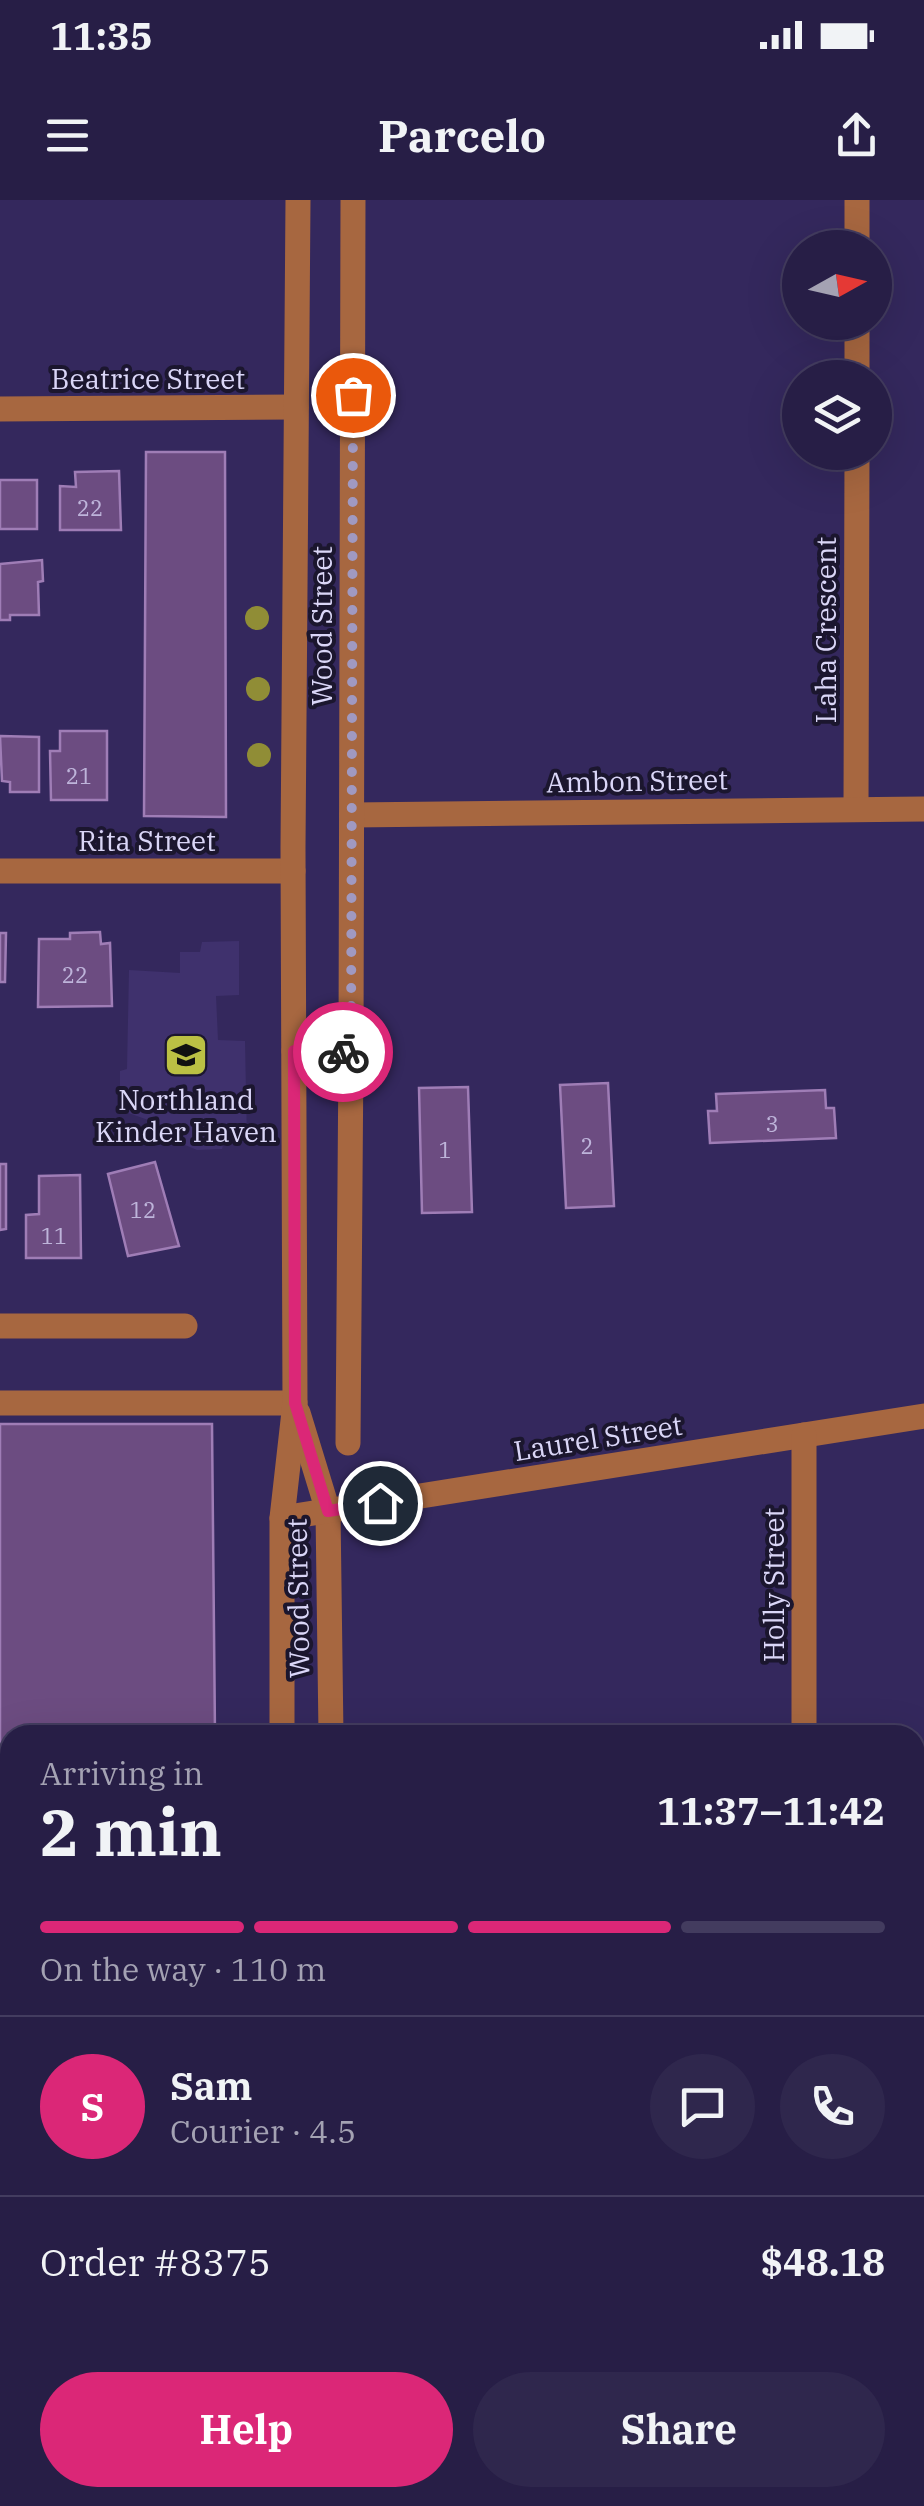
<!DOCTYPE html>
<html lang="en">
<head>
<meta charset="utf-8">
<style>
	:root { --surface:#271e46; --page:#2f274d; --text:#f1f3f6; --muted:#a4a2b3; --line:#433c5f; --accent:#db2777 }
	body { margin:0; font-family:"IBM Plex Serif",serif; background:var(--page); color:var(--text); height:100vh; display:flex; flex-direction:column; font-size:38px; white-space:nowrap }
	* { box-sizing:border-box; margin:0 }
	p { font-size:32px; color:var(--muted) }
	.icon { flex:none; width:55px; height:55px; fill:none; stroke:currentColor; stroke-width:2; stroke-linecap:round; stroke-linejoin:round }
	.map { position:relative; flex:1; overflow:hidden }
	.drawer { position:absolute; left:0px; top:1525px; width:925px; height:782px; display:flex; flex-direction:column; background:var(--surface); border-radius:30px 30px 0 0; box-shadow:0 10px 40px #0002,0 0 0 2px var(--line) }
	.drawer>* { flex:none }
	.needle { width:65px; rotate:82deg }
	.buttons { position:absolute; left:782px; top:30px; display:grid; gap:20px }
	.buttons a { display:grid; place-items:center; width:110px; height:110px; border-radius:50%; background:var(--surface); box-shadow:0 10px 40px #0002,0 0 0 2px var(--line); font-size:50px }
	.pin { position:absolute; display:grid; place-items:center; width:85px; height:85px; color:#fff; margin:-42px; border:5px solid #fff; border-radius:50%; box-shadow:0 2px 10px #0007 }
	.courier { position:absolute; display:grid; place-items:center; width:100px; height:100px; margin:-50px; border:8px solid #db2777; border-radius:50%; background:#fff; color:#222; box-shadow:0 2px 12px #0007 }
	.overview em { font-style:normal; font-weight:700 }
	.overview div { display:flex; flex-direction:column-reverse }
	.overview { display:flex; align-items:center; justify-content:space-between; height:170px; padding:0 40px }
	h1 { font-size:65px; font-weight:700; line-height:75px }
	.bar { display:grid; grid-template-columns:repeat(4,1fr); gap:15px 10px; align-content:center; height:120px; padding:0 40px }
	.bar i { height:12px; border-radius:8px; background:var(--line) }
	.bar .selected { background:var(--accent) }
	.bar p { grid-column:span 4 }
	.line { display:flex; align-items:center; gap:25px; padding:0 40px; border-top:2px solid var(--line) }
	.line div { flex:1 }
	.round { display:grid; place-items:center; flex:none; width:105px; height:105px; border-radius:52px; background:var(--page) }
	.action { display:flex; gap:20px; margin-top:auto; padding:20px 40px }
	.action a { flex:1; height:115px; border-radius:60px; background:var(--accent); color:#fff; font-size:40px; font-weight:700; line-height:115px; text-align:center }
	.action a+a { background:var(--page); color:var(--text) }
	.status { display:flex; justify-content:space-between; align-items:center; height:70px; padding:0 50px; background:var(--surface); direction:ltr }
	.status svg { height:28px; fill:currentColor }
	header { display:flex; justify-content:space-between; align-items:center; height:130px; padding:0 40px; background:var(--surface); font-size:45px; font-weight:700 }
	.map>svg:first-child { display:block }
</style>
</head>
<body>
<div class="status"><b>11:35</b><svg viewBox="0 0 49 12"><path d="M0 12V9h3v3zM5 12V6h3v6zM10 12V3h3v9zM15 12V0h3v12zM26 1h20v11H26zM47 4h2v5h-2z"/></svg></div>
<header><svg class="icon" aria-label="menu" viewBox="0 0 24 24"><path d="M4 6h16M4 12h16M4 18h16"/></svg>Parcelo<svg class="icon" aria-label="share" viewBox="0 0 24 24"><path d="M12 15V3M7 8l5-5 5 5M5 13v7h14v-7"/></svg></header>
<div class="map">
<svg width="924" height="2306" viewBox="0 0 924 2306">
	<rect width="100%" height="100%" fill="#34285d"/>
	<path fill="#3f316d" d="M239,741v54l-23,1 2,44 27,1 2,101h-23l-2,7 -25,1 -31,-13 2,-10 -48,-17v-39l7,-2 2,-99 51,3v-21h20l2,-10z"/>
	<g fill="#6c4c81" stroke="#9f7db6" stroke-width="2.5">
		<path d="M146,252h79l1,365 -82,-1z"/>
		<path d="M119,271l2,59h-61v-44l16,1 -1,-15z"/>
		<rect x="0" y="280" width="37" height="49"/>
		<path d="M42,360l1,21 -5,1 1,33h-29v5h-10v-56z"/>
		<path d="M60,531h47v69h-56l-1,-49h10z"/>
		<path d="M0,536l39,1v55h-29v-10l-8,-1z"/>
		<path d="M100,732l1,12 9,-1 2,63 -74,1 1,-68h31v-6z"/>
		<path d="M0,733h6l-1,49h-5z"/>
		<path d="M608,883l6,123 -48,2 -6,-123z"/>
		<path d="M468,887l4,125 -50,1 -3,-125z"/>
		<path d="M825,890l1,18h8l2,30 -126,5 -2,-32h9l-1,-17z"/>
		<path d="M155,962l24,84 -51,10 -20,-82z"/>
		<path d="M0,964h6v65l-6,1z"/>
		<path d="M80,975l1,83h-55v-43l13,-1v-38z"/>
		<path d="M0,1224h212l3,311h-205v100h-10z"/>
		<path d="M0,1743h10v555h153v8h-163z"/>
	</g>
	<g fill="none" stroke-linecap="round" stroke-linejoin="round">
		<g stroke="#a76740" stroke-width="25">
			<path d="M857,48v-48"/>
			<path d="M857,178v-56"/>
			<path d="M0,209l296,-2"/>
			<path d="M856,608l1,-356"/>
			<path d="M352,615l572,-6"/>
			<path d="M0,671h293"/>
			<path d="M294,851l57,1 2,-852"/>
			<path d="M0,1126h185"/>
			<path d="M0,1203h295"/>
			<path d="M298,1213l30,98 3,224"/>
			<path d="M348,1243l3,-391"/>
			<path d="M282,1318l642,-102"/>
			<path d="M282,1535v-217l13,-115 -2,-555 5,-648"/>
			<path d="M804,1535v-300"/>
			<path d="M0,1693h10"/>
			<path d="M336,2298v8"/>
			<path d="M180,2306v-8"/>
			<path d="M273,2306v-8"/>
			<path d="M803,2306v-8"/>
		</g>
	</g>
	<g fill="#908d36">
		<circle cx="257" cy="418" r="12"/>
		<circle cx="258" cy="489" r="12"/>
		<circle cx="259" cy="555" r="12"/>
	</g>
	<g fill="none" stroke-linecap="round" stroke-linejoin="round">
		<path stroke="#a099c1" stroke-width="10" stroke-dasharray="0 18" d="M343,852h8l2,-657"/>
		<path stroke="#db2777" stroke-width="12" d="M343,852l-49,-1 1,352 33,108 52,-8"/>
	</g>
	<defs>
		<g id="school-square" transform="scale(2.25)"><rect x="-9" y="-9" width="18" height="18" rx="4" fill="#bbc044" stroke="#1b162e"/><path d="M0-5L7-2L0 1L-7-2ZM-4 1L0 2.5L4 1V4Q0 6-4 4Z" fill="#111"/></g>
	</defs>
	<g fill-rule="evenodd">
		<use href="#school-square" x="186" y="855"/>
	</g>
	<g text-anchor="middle" stroke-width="8" stroke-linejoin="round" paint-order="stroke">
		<g font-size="22" fill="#beb4da">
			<text x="90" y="316">22</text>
			<text x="79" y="584">21</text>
			<text x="75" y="783">22</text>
			<text x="772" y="932">3</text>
			<text x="587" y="954">2</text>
			<text x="445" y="958">1</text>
			<text x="143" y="1018">12</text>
			<text x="54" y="1044">11</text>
		</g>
		<g font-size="28" fill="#dad6f7" stroke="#1b162e">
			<text x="148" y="189">Beatrice Street</text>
			<text transform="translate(322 426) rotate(-90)" y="10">Wood Street</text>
			<text transform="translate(826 430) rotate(-90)" y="10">Laha Crescent</text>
			<text transform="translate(637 581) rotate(-1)" y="10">Ambon Street</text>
			<text x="147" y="651">Rita Street</text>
			<text transform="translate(598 1238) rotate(-9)" y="10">Laurel Street</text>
			<text transform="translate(774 1385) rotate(-90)" y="10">Holly Street</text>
			<text transform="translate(298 1398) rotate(-91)" y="10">Wood Street</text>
		</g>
		<g font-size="28" fill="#dad6f7" stroke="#1b162e">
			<text x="186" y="910">Northland<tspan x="186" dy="32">Kinder Haven</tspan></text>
		</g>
	</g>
</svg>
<div class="buttons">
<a><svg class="needle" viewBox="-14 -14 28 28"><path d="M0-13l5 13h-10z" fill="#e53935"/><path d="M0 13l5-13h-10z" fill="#a4a2b3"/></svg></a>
<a><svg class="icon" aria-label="layers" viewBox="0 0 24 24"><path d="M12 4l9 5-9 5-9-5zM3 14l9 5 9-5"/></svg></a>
</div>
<div class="pin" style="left:353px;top:195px;background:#ea580c"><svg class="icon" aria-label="bag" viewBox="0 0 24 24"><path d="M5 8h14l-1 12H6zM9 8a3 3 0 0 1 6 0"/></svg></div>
<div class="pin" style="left:380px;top:1303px;background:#1f2937"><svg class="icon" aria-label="home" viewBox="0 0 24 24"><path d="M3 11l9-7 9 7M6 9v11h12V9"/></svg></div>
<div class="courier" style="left:343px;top:852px"><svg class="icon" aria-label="bike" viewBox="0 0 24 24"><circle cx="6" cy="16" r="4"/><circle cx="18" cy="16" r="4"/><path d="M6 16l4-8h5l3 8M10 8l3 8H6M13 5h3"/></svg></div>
<section class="drawer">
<div class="overview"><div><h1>2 min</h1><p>Arriving in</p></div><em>11:37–11:42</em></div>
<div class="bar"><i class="selected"></i><i class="selected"></i><i class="selected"></i><i></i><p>On the way · 110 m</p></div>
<div class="line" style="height:180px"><b class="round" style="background:var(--accent);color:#fff">S</b><div><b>Sam</b><p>Courier · 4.5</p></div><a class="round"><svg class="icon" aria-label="chat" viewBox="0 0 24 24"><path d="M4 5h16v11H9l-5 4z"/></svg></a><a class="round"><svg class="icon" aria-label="phone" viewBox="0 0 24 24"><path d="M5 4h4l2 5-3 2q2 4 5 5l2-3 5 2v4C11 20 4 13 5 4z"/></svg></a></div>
<div class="line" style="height:130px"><div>Order #8375</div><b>$48.18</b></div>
<div class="action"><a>Help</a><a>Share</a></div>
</section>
</div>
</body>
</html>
